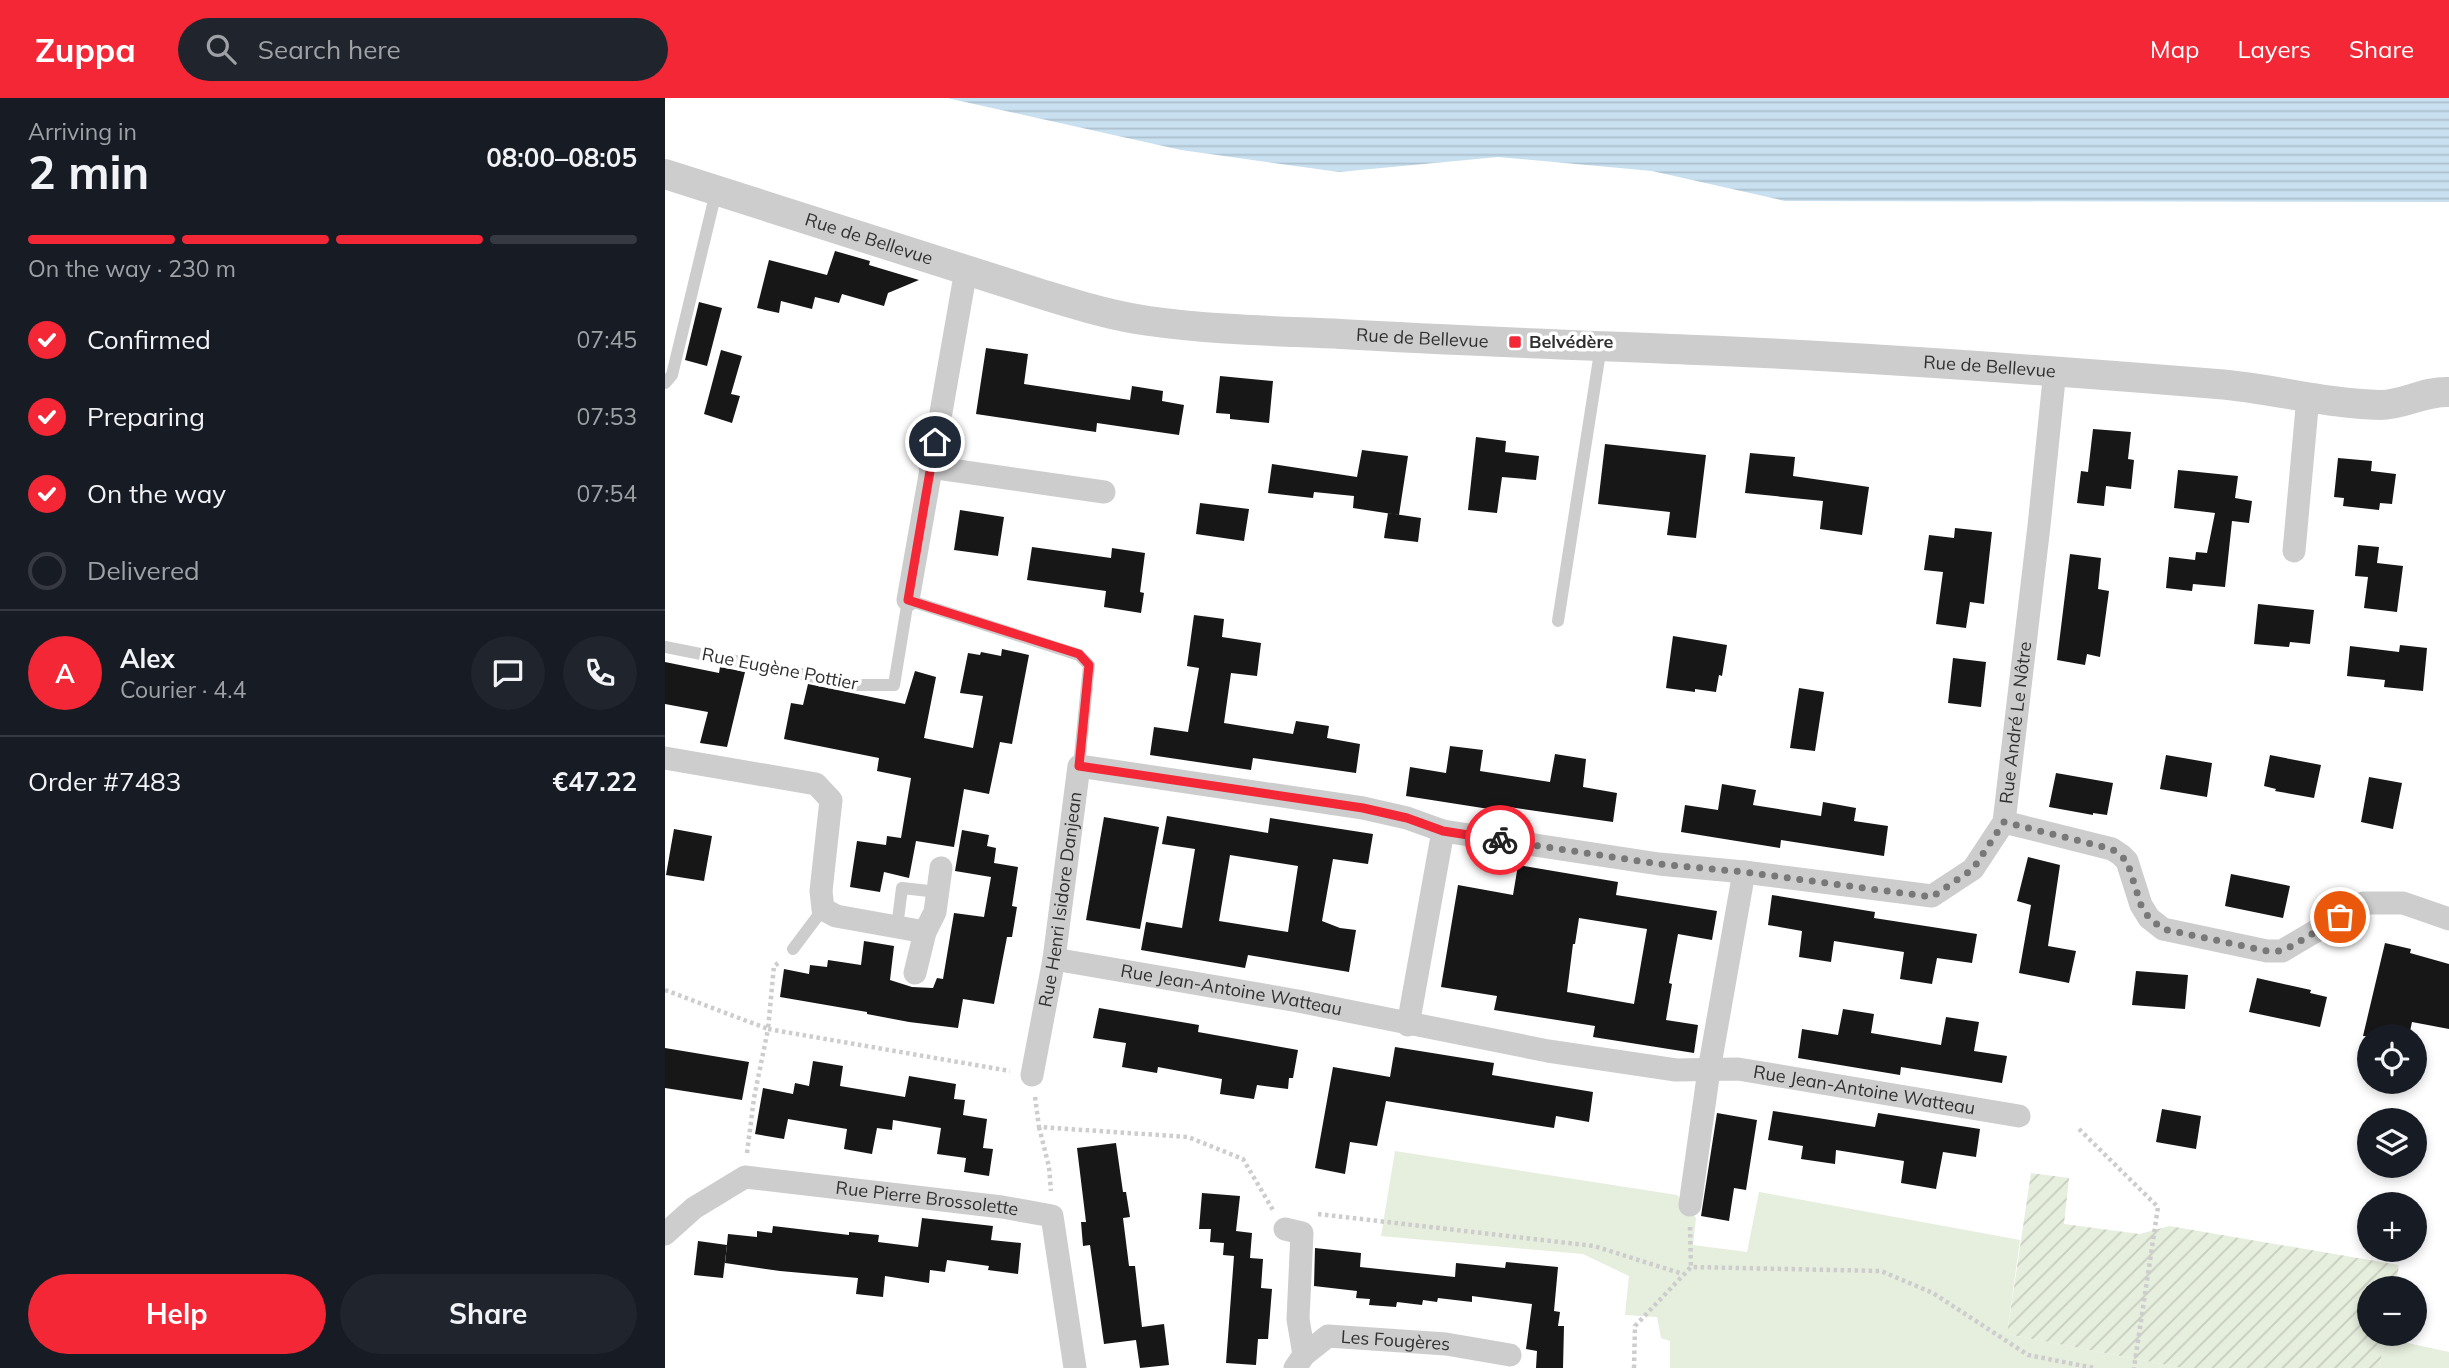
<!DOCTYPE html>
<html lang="en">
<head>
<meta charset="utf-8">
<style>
	:root { --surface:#171b24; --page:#20242c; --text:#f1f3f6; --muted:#9ea1a6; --line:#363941; --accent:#f32736 }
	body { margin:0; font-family:Mulish,sans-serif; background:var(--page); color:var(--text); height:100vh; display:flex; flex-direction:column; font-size:26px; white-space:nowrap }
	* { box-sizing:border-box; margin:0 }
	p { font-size:23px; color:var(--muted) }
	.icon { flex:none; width:38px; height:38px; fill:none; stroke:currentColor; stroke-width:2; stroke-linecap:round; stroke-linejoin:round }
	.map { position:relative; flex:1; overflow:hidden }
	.drawer { display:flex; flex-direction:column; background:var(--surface); width:665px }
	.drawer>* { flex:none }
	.fabs { position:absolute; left:1692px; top:926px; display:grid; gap:14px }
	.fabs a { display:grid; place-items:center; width:70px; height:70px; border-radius:50%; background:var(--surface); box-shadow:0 4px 10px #0003; font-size:35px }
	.pin { position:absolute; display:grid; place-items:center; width:60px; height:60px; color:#fff; margin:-30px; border:4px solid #fff; border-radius:50%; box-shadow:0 2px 7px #0007 }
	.courier { position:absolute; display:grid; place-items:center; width:70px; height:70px; margin:-35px; border:5px solid #f32736; border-radius:50%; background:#fff; color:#222; box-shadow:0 2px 9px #0007 }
	.summary em { font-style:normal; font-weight:700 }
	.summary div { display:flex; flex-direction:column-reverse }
	.summary { display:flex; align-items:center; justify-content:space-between; height:119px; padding:0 28px }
	h1 { font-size:46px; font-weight:700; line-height:52px }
	.bar { display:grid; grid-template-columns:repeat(4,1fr); gap:10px 7px; align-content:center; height:84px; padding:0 28px }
	.bar i { height:9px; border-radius:5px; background:var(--line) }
	.bar .current { background:var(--accent) }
	.bar p { grid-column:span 4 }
	.line { display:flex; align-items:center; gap:18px; padding:0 28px; border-top:2px solid var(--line) }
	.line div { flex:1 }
	.round { display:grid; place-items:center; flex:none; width:74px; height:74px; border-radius:37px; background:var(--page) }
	ol { padding:0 28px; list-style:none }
	li { display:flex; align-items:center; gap:21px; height:77px }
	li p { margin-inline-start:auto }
	li .icon { padding:7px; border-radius:50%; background:var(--accent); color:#fff; stroke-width:4 }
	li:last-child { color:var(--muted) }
	li i { width:38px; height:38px; border:4px solid var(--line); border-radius:50% }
	.action { display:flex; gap:14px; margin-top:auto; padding:14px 28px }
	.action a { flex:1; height:80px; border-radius:42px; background:var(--accent); color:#fff; font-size:28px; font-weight:700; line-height:80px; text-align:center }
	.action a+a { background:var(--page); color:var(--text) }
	header { display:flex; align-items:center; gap:42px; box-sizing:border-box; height:98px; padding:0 35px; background:var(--accent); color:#fff }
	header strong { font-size:33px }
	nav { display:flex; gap:38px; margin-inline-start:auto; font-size:24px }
	.search { width:490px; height:63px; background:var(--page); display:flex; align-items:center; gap:18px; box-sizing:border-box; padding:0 24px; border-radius:38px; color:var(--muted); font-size:26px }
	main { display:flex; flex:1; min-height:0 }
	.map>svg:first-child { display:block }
</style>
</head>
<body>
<header>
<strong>Zuppa</strong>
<div class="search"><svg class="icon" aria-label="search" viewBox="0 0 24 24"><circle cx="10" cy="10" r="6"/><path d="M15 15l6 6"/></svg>Search here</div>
<nav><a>Map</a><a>Layers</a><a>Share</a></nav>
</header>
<main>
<section class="drawer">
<div class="summary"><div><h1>2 min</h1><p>Arriving in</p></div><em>08:00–08:05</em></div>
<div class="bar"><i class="current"></i><i class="current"></i><i class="current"></i><i></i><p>On the way · 230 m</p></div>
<ol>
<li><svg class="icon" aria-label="check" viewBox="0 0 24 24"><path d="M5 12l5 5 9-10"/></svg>Confirmed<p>07:45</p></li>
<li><svg class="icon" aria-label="check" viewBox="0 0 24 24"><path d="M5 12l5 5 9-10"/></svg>Preparing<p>07:53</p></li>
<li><svg class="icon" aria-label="check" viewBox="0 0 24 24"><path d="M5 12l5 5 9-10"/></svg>On the way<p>07:54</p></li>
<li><i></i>Delivered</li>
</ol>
<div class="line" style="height:126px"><b class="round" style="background:var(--accent);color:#fff">A</b><div><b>Alex</b><p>Courier · 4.4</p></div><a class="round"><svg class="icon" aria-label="chat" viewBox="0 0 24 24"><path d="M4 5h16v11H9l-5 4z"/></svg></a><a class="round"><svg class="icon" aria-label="phone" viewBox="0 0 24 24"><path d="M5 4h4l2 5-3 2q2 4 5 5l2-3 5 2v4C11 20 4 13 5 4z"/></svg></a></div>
<div class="line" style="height:91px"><div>Order #7483</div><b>€47.22</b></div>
<div class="action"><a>Help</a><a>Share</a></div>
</section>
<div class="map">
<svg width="1784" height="1270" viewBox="0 0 1784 1270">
	<defs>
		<pattern id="garden-furrows" width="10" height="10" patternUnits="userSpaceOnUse" patternTransform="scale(1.75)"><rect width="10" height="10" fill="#e6eedd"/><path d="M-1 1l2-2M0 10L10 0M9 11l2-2" fill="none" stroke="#c6ccbe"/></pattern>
		<pattern id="water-rules" width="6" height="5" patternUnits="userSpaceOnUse" patternTransform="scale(1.75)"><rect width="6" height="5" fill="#c8e0ef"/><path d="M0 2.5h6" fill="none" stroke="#acc0cd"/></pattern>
	</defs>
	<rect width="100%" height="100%" fill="#fff"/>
	<g fill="#e6eedd">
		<path d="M730,1053l282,44 19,23 -3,27 54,7 12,-60 261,48 -13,94 175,34h-512v-27l-9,-3 -4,-21 -32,-2 4,-39 -46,-22 -202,-18z"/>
		<path d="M1720,1240l64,14v16h-70z"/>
	</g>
	<path fill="url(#garden-furrows)" d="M1366,1075l38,5 -5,46 76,10 29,-8 230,39 -4,23h-26v46h17l-7,34h-197l-175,-34z"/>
	<path fill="url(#water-rules)" d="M282,0h1502v104l-664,-1 -133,-30 -154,-14 -159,15 -158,-22z"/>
	<g fill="#171717" fill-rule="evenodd">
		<path d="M170,153l35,10 -1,4 50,15 -31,13 -4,13 -42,-12 -3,9 -24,-6 -3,12 -31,-8 -2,12 -22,-5 12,-48 58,15z"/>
		<path d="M34,204l23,6 -15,58 -22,-6z"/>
		<path d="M321,250l42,6 -4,30 106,16 2,-14 31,5 -1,10 22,4 -5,30 -82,-12 -1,9 -120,-18z"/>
		<path d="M56,252l21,6 -11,38 9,2 -8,27 -28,-9z"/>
		<path d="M555,278l53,5 -4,42 -39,-4v-5l-14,-1z"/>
		<path d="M1428,331l38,3 -3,27 6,1 -3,29 -25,-3 -2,20 -27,-3 4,-32 7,1z"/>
		<path d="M811,339l30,4 -1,11 34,4 -3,24 -34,-3 -5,36 -29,-3z"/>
		<path d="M940,346l101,11 -10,83 -29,-3 3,-23 -72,-8z"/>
		<path d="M697,352l46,6 -9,59 -46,-7 1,-12 -40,-4 -1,6 -45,-5 4,-29 85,13z"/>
		<path d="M1085,355l45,4 -2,19 76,11 -7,48 -42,-6 3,-28 -78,-8z"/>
		<path d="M1673,360l34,3 -1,10 25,3 -4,30 -12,-1 -1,7 -36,-4 1,-8 -10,-1z"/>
		<path d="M1513,372l60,6 -3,22 17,3 -3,22 -17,-2 -7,66 -32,-3 -1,7 -26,-3 3,-31 26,3 1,-8 11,1 8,-40 -41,-5z"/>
		<path d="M535,405l49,6 -5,32 -48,-7z"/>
		<path d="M295,412l44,7 -6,39 -44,-6z"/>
		<path d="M723,415l33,5 -3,24 -34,-4z"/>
		<path d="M1290,430l37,4 -8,72 -14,-2 -4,26 -30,-4 7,-52 -19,-2 5,-35 25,3z"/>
		<path d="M1693,447l21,2 -2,16 26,3 -6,46 -33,-4 4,-31 -13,-1z"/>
		<path d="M367,449l79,11 1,-10 33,5 -5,39 4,1 -3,20 -37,-6 2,-16 -79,-11z"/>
		<path d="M1405,456l31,4 -3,31 11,2 -9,66 -13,-3 -2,11 -28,-5z"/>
		<path d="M1593,506l56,6 -4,34 -20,-2 -1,5 -35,-3z"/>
		<path d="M529,517l30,4 -2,18 39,6 -4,33 -26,-3 -7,50 69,11 3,-13 33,5 -2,12 33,6 -4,29 -103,-15 -2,12 -101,-15 4,-28 34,5 11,-64 -12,-2z"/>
		<path d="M1008,538l54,9 -5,31 -3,-1 -3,17 -21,-3v3l-29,-4z"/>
		<path d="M1735,547l27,3 -4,43 -39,-4 1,-7 -38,-4 3,-30 49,6z"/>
		<path d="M337,551l27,6 -17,89 -12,-2 -11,52 -25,-5 -10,58 -38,-6 -7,37 -25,-6 -4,20 -30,-5 7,-46 29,4 1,-9 14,2 10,-60 -34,-7 2,-13 -95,-19 7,-36 12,2 5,-21 97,20 10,-33 21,6 -12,61 49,10 10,-52 -23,-3 8,-40 12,2 1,-3 20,4z"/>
		<path d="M1288,560l33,4 -5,45 -33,-4z"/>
		<path d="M0,564l54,11 1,-6 25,5 -18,75 -27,-4 8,-31 -43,-8z"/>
		<path d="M1134,590l25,4 -9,59 -25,-3z"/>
		<path d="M785,648l33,4 -3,21 70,11 5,-28 31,5 -3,28 34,6 -4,29 -104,-15 -1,5 -102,-16 4,-29 36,6z"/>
		<path d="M1501,657l46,8 -5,34 -47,-8z"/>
		<path d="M1605,657l51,10 -7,33 -39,-7 1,-2 -12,-3z"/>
		<path d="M1391,675l57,10 -6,32 -14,-2v2l-44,-8z"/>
		<path d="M1704,679l33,6 -9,46 -32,-7z"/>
		<path d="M1057,686l34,6 -3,15 68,11 2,-14 33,6 -2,13 34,5 -4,30 -103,-16 -1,8 -99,-16 4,-27 33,5z"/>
		<path d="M502,718l101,17 2,-15 103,16 -5,30 -35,-5 -11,62 18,7 16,2 -7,42 -101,-17 -3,13 -104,-18 5,-28 36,6 13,-79 -33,-5zM565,757l68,11 -10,66 -69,-11z"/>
		<path d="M439,719l55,10 -19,102 -54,-9z"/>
		<path d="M9,731l38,7 -8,45 -38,-6z"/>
		<path d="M297,732l27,5 -2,11 9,2 -2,15 24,4 -6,39 5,1 -5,30h-5l-13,67 -31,-5 -5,29 -49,-6 -42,-8v-2l-87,-15 4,-28 25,5 1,-9 17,2 1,-7 33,5 3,-24 30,5 -4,34 22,7 21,1 4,-10 6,1 11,-66 30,4 7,-40 -36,-6z"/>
		<path d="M1363,759l32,8 -12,81 28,5 -7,32 -50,-10 12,-68 -14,-4z"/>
		<path d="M853,767l100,17 -2,13 101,16 -5,29 -34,-6 -9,49 3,1 -6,36 32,5 -4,28 -101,-16 2,-11 -101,-16 3,-14 -56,-9 17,-102 55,10zM914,820l68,11 -13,75 -67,-12 6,-48h2z"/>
		<path d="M1566,776l59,12 -7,32 -58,-12z"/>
		<path d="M1107,797l103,17 -1,6 103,16 -5,29 -35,-5 -5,26 -32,-5 4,-27 -70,-11 -3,21 -32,-5 3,-26 -34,-6z"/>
		<path d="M1720,845l26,6 -1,4 39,11v65l-37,-7 -3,14h-46z"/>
		<path d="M1471,873l52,4 -3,34 -53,-4z"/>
		<path d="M1592,880l54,12 -1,3 17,4 -7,30 -71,-15z"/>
		<path d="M434,910l100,17 -1,7 100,18 -5,28h-4l-1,11 -31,-4 -3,14 -34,-5 2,-15 -64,-12 -1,6 -35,-6 4,-24 -33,-5z"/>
		<path d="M1178,911l31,5 -3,19 70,12 5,-28 33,5 -5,29 33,5 -5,27 -101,-16 -1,8 -102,-17 4,-29 36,6z"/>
		<path d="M730,949l99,16 -2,12 101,17 -4,30 -33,-6 -2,12 -168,-27 -9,45 -27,-4 -5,32 -30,-6 18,-101 57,10z"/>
		<path d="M0,950l84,14 -7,38 -77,-12z"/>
		<path d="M148,963l30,5 -3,20 65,11 4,-21 47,8 -2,15 11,1 -2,15 24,4 -4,29 10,1 -4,27 -25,-4 2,-14 -29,-4 4,-26 -48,-8 -1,10 -15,-2 -5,26 -28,-5 3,-20 -59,-10 -4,20 -29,-5 8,-46 30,6 2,-11 14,3z"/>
		<path d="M1497,1011l39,7 -5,33 -40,-7z"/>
		<path d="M1108,1013l102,16 3,-14 102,16 -4,28 -33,-5 -7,37 -35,-6 3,-22 -68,-11 -1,14 -34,-5 2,-13 -35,-6z"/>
		<path d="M1052,1015l40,7 -11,70 -12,-2 -5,33 -28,-5z"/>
		<path d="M451,1045l7,49h3l4,25 -7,1 6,48h6l7,61 22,-3 5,41 -29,3 -4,-28 -32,4 -14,-99 -7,1 -2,-24h5l-9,-74z"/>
		<path d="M537,1095l38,3 -4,35 16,2 -2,25 13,1 -2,29 11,1 -4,50h-10l-2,26 -30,-2 8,-107 -11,-1 1,-12 -14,-1 1,-13h-12z"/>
		<path d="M257,1120l71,8 -2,14 30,3 -3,31 -30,-4 1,-4 -42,-6 -2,12 -15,-2 -1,13 -44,-7 -2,21 -27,-3 2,-16 -78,-7 -55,-8 3,-29 29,3v-6l15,2 1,-7 76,9v-3l30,3 -1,7 40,5z"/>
		<path d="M33,1143l29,4 -4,33 -29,-3z"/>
		<path d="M650,1150l46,5 -1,14 95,10 1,-14 49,5 1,-6 52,5 -4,44 6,1 -2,14h6l-1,42h-27l1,-17 -11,-2 6,-45 -60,-8v6l-34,-4 -1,4 -14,-2 -1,5 -25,-3 -1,5 -27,-2 1,-6 -14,-1 1,-7 -43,-5z"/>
	</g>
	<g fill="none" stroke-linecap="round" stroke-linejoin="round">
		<g stroke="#cdcdcd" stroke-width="4.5" stroke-dasharray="3.5 3.5" stroke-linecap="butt">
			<path d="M0,892l103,39 6,-63 7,-5"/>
			<path d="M370,999l4,30 149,10 55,22 30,51"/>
			<path d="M374,1029l10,40 2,24"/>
			<path d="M1414,1031l79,78 -24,161"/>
			<path d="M82,1055l7,-55 14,-69 242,42"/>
			<path d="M653,1116l276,32 89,28"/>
			<path d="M1025,1129l1,40"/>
			<path d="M969,1270l1,-42 56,-59 190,4 52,22 95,62 66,13"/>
		</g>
		<g stroke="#cdcdcd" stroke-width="12">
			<path d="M0,285l7,-8 44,-183"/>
			<path d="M893,523l43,-275"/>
			<path d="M0,549l191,38h38l14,-85 171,55 10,10 -10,101"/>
			<path d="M232,829l5,-39 36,4"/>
			<path d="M128,851l30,-40"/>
		</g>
		<g stroke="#cdcdcd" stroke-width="23">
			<path d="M265,369l174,25"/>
			<path d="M1629,453l14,-154"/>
			<path d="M243,502l58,-330"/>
			<path d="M0,660l151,26 15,16 -10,91 2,18 13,7 89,16 -10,41"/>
			<path d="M1339,724l108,27 9,6 6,6 14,44 8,13 14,11 104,22h15l81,-48h40l46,16"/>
			<path d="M260,834l10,-20 6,-44"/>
			<path id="s1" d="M389,861l244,42 250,50 128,19 62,-1 281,47"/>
			<path d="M743,927l35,-194"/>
			<path id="s2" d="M367,977l22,-116 25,-193 284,42 44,10 36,13 216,33 85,8 188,24 41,-27 31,-47 35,-296 16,-156"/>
			<path d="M1025,1107l19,-135 35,-198"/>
			<path d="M620,1131l17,4 -4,86 6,36"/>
			<path id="s3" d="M0,1136l29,-26 51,-31 257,30 50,9 23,152"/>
			<path id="s4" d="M630,1270l9,-13 24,-19 118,8 64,11"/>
		</g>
		<path stroke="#cdcdcd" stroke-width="30" id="s5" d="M0,76l373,119c36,11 73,23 111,28 63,9 128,10 192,13 119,7 237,11 356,16 174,7 347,20 520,34 54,4 108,20 163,21 25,0 43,-14 69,-13"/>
	</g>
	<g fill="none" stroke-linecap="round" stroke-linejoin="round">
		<path stroke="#787878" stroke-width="7" stroke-dasharray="0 12.6" d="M835,742l159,24 85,8 188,25 41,-28 31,-47 108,27 15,12 14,44 8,13 14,11 104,22h14l13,-6 46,-28"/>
		<path stroke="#f32736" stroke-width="9" d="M270,344l-27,158 171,54 10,11 -10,101 284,42 44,10 36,13 57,9"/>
	</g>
	<rect fill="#f32736" stroke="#fff" stroke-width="2.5" x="843" y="237" width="14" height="14" rx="3.5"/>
	<g text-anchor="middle" stroke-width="7" stroke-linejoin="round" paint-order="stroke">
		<g font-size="18" fill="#303030" stroke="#fff">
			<text dy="6" stroke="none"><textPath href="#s5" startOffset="214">Rue de Bellevue</textPath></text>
			<text dy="6" stroke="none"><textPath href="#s5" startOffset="780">Rue de Bellevue</textPath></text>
			<text dy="6" stroke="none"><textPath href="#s5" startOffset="1348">Rue de Bellevue</textPath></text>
			<text transform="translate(115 571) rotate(11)" y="6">Rue Eugène Pottier</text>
			<text dy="6" stroke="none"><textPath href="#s2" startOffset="1382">Rue André Le Nôtre</textPath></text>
			<text dy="6" stroke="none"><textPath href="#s2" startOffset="178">Rue Henri Isidore Danjean</textPath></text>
			<text dy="6" stroke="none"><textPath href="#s1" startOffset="180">Rue Jean-Antoine Watteau</textPath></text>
			<text dy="6" stroke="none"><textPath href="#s1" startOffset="822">Rue Jean-Antoine Watteau</textPath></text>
			<text dy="6" stroke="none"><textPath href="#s3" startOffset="282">Rue Pierre Brossolette</textPath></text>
			<text dy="6" stroke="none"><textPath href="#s4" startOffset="114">Les Fougères</textPath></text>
		</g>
		<g font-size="18" font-weight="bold" fill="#303030" stroke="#fff" text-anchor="start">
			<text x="864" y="250">Belvédère</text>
		</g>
	</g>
</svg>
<div class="fabs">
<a><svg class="icon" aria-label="locate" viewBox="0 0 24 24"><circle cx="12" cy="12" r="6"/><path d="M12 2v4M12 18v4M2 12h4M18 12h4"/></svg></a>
<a><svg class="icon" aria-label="layers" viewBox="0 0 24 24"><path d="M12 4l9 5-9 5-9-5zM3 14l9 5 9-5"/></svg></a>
<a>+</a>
<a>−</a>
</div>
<div class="pin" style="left:1675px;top:819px;background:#ea580c"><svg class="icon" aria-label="bag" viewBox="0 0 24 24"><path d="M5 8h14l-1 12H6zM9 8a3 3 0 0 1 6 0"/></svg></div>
<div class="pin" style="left:270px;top:344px;background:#1f2937"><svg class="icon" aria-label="home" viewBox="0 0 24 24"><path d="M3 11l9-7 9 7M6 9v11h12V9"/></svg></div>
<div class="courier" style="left:835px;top:742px"><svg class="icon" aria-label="bike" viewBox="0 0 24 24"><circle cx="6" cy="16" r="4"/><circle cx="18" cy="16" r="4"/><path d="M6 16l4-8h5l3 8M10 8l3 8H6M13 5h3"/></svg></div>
</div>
</main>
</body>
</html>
